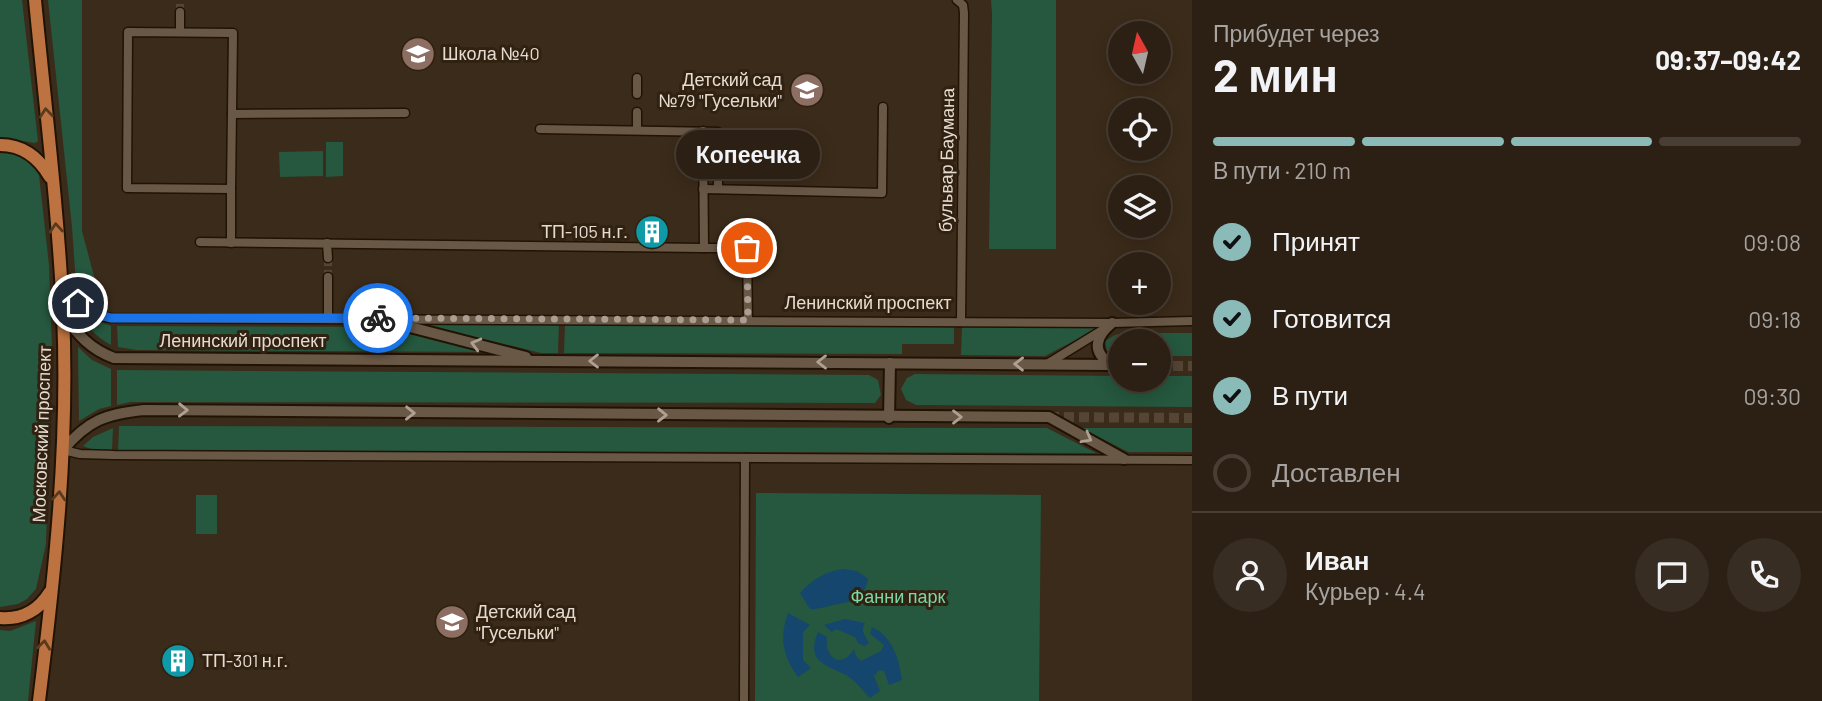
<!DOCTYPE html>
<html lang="ru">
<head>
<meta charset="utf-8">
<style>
	:root { --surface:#2c2014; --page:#382d22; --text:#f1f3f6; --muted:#a6a3a0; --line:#483e34; --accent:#8bbbb9 }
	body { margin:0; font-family:Barlow,sans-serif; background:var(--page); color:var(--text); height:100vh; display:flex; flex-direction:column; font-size:26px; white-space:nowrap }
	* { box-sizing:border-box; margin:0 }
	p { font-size:23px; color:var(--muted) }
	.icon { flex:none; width:38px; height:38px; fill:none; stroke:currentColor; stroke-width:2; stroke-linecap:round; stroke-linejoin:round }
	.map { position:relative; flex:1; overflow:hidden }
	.drawer { display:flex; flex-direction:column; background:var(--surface); width:630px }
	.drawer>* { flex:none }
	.needle { width:46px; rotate:352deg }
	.tools { position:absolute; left:1108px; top:21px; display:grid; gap:14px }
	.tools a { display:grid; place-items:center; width:63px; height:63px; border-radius:50%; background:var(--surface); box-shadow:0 4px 18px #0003,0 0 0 2px var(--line); font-size:35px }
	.pin { position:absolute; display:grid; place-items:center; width:60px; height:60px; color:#fff; margin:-30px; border:4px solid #fff; border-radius:50%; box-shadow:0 2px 7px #0007 }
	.courier { position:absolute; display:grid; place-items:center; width:70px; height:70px; margin:-35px; border:5px solid #1a73e8; border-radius:50%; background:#fff; color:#222; box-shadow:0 2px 9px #0007 }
	.bubble { position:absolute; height:49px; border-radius:24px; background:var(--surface); box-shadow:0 4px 18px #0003,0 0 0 2px var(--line); font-size:23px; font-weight:700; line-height:49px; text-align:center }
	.head em { font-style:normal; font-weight:700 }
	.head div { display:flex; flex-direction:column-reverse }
	.head { display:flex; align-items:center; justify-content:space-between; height:119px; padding:0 21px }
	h1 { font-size:46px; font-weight:700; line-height:52px }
	.bar { display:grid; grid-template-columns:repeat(4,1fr); gap:10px 7px; align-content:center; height:84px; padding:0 21px }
	.bar i { height:9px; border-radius:5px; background:var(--line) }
	.bar .on { background:var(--accent) }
	.bar p { grid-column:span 4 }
	.line { display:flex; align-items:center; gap:18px; padding:0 21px; border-top:2px solid var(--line) }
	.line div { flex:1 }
	.round { display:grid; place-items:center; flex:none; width:74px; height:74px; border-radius:37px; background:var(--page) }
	ol { padding:0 21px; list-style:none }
	li { display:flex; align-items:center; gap:21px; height:77px }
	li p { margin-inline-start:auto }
	li .icon { padding:7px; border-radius:50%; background:var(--accent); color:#111; stroke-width:4 }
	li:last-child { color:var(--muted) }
	li i { width:38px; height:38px; border:4px solid var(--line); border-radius:50% }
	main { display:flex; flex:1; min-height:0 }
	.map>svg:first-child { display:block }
</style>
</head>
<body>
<main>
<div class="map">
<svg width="1192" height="701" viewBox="0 0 1192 701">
	<rect width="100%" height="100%" fill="#3b2b1a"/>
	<g fill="#25583e">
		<path d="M0,0h22l16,141 -3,2 -35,-6z"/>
		<path d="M48,0h34v231l21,79h-9l-17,-11 -5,-72z"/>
		<path d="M991,0h65v249h-67l3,-235z"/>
		<path d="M326,142h17v34l-17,1z"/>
		<path d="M0,151c19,1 30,6 39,24l10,90 3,82 -6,197 -10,45 -9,10 -9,5 -18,3z"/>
		<path d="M323,151v25l-43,1 -1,-25z"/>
		<path d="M77,307l17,13 17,6v19c-15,-8 -28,-21 -34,-38z"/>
		<path d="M559,323l-1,30h-17l-118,-29z"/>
		<path d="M565,324l389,2v18h-52v10l-338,-1z"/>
		<path d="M117,326l273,1 104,25 -358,-2 -18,-3z"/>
		<path d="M962,326l137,2 -54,28 -84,-1z"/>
		<path d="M1124,333h68v23h-33l-1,-15h-38v14l-13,-4 -2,-10 10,-6z"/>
		<path d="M78,347l14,13 19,9v37l-12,3 -20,12z"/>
		<path d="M117,370l752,5 9,5 3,15 -6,8 -744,-1 -14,3z"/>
		<path d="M915,374l205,2v4h38l1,-4h33v31l-276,-2 -10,-5 -5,-11 6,-11z"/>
		<path d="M119,426l928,2 49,25 -978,-3z"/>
		<path d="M113,428l-1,22h-19l-10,-4 10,-9z"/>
		<path d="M1081,428h111v24h-64z"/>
		<path d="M756,493l285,2 -2,206h-284z"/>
		<rect x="196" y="495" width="21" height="39"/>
		<path d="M36,621l-8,80h-28v-71l10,1z"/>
	</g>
	<g fill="#15466d">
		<path d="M843,569l14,2 11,8c-6,25 -14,21 -35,26 -8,2 -14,4 -23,4l-10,-16c13,-14 24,-21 43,-24z"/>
		<path d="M788,613l22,12 -7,7v28l8,8 -13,9c-15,-21 -19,-39 -10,-64z"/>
		<path d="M845,619l20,4c-5,8 0,12 4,20l-5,3 -6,-3 -3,-6 -19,-8 -4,3 -8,-7z"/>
		<path d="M872,627c21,10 27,32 30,53l-13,5 -5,-14 -5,-1 -5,6 6,15 -10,7c-7,-7 -15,-18 -24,-23 -19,-10 -41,-13 -28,-43l9,5c-3,21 15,33 27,12l2,7 5,5 20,-10 3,-6 -14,-11z"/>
	</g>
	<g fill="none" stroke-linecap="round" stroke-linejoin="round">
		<g stroke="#544535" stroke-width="8" stroke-dasharray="8 4" stroke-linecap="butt">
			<path d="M180,12v-12"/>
			<path d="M328,258v19"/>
		</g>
		<g stroke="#544535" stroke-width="10" stroke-dasharray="10 5" stroke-linecap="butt">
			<path d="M1158,366h34"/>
			<path d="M1049,417l143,1"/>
		</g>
		<g stroke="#211304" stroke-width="11">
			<g id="street">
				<path d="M957,0l6,5 1,8 -3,309"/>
				<path d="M180,12v20"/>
				<path d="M128,32l105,1 -2,156 -104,-1z"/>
				<path d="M637,94v-16"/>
				<path d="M637,112v18"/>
				<path d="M232,114l173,-1"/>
				<path d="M540,129l178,3v57"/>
				<path d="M703,131l1,117h43l1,72"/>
				<path d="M231,189v54"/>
				<path d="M703,189l179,4 1,-86"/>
				<path d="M200,242l504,6"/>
				<path d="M327,243l1,15"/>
				<path d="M328,277v41"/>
				<path d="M63,281c13,20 22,34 48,37l1001,5 80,-2"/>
				<path d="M1047,364l57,-35"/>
				<path d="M63,450l17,4 34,1 1078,5"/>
				<path d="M744,701l1,-243"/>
			</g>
		</g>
		<g stroke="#211304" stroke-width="14">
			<g id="secondary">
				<path d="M63,314c15,21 27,35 51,44l998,7"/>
				<path d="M375,318l151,39"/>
				<path d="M1112,365c-21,-13 -17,-28 0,-42"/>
				<path d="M889,418l1,-55"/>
				<path d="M63,450c25,-30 43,-36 81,-40l905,7 75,42"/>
			</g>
		</g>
		<g stroke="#211304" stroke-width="16">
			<g id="primary">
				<path d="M35,0c10,104 23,209 28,313 6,129 -8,260 -24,388"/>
				<path d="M0,145c24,0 39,13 50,32"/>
				<path d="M0,618c22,2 39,-8 50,-26"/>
			</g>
		</g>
		<use href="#street" stroke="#6a5847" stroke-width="8"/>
		<use href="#secondary" stroke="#6a5847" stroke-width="10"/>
		<use href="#primary" stroke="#bc7341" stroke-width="12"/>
	</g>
	<defs><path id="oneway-chevron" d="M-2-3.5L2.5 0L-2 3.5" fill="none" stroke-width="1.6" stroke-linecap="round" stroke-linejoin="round" transform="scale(1.75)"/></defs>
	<g stroke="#5a3a1f">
		<use href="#oneway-chevron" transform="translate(46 113) rotate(-96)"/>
		<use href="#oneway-chevron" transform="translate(56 228) rotate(-95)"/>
		<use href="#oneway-chevron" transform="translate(59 496) rotate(-86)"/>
		<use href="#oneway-chevron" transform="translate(44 645) rotate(-83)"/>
	</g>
	<g stroke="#aea093">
		<use href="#oneway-chevron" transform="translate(476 344) rotate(-165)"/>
		<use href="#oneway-chevron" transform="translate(594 361) rotate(-180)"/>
		<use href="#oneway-chevron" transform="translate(822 362) rotate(-180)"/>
		<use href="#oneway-chevron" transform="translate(1019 364) rotate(-179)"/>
		<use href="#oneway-chevron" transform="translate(183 410) rotate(1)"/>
		<use href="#oneway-chevron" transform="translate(410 413) rotate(1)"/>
		<use href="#oneway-chevron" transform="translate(662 415) rotate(1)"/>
		<use href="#oneway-chevron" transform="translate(957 417)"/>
		<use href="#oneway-chevron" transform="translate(1087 438) rotate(29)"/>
	</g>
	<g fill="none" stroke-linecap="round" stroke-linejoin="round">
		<path stroke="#aa9d91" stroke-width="7" stroke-dasharray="0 12.6" d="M378,318l370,2 -1,-72"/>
		<path stroke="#1a73e8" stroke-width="9" d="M78,303l10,9 23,6h267"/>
	</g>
	<defs>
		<g id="school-disc" transform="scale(1.75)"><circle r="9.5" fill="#8d6e63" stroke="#302111"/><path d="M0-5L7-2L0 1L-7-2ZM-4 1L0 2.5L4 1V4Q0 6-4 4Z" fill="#fff"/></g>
		<g id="building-disc" transform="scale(1.75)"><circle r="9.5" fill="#0f9aa8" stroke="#302111"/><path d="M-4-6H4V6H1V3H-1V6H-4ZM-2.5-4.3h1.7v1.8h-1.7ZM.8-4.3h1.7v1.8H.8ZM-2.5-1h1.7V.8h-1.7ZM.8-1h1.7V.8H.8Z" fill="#fff"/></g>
	</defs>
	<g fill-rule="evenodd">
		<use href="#school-disc" x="418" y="54"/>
		<use href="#school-disc" x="807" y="90"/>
		<use href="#building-disc" x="652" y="232"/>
		<use href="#school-disc" x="452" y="622"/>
		<use href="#building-disc" x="178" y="661"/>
	</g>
	<g text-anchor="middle" stroke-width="6" stroke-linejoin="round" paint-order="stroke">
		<g font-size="18" fill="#e5dbd1" stroke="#302111" text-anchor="start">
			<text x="442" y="60">Школа №40</text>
			<text x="782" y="86" text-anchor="end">Детский сад<tspan x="782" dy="21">№79 "Гусельки"</tspan></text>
			<text x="628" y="238" text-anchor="end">ТП-105 н.г.</text>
			<text x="476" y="618">Детский сад<tspan x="476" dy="21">"Гусельки"</tspan></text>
			<text x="202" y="667">ТП-301 н.г.</text>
		</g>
		<g font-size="18" fill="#e5dbd1" stroke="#302111">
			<text transform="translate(947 160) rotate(-89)" y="6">бульвар Баумана</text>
			<text x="868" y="309">Ленинский проспект</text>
			<text x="243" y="347">Ленинский проспект</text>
			<text transform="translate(42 434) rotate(-88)" y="6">Московский проспект</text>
		</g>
		<g font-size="18" fill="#7bd7a5" stroke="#302111">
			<text x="898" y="603">Фанни парк</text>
		</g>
	</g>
</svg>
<div class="tools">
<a><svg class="needle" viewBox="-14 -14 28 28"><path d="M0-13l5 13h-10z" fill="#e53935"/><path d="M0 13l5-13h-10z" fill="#a6a3a0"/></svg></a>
<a><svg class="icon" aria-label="locate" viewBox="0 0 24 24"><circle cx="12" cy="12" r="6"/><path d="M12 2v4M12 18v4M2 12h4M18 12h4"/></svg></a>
<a><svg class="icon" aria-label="layers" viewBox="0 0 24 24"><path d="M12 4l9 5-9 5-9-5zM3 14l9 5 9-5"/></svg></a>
<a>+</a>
<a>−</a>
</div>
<div class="pin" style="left:747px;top:248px;background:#ea580c"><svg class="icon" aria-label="bag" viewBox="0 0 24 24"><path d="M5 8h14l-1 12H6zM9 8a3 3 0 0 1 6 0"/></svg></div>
<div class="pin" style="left:78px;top:303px;background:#1f2937"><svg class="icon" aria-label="home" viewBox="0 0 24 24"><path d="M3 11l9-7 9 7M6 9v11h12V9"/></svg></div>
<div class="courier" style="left:378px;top:318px"><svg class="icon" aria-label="bike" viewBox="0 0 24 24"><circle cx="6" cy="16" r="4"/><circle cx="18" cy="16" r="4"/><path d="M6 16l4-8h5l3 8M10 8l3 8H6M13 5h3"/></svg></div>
<div class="bubble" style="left:676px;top:130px;width:144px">Копеечка</div>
</div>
<section class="drawer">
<div class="head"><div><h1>2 мин</h1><p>Прибудет через</p></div><em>09:37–09:42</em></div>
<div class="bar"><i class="on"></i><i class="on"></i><i class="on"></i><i></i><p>В пути · 210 m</p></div>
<ol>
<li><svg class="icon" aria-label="check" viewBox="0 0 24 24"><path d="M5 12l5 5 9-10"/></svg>Принят<p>09:08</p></li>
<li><svg class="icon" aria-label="check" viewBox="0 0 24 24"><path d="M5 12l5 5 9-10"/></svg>Готовится<p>09:18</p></li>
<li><svg class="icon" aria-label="check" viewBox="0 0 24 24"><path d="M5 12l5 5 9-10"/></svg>В пути<p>09:30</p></li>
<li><i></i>Доставлен</li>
</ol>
<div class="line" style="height:126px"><a class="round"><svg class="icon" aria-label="person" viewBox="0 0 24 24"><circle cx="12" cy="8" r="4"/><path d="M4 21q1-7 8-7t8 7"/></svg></a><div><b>Иван</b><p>Курьер · 4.4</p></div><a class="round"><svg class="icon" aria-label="chat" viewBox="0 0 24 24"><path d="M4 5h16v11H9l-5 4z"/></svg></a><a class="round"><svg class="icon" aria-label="phone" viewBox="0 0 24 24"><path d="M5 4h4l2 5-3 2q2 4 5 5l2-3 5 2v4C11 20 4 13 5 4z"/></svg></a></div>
</section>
</main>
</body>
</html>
